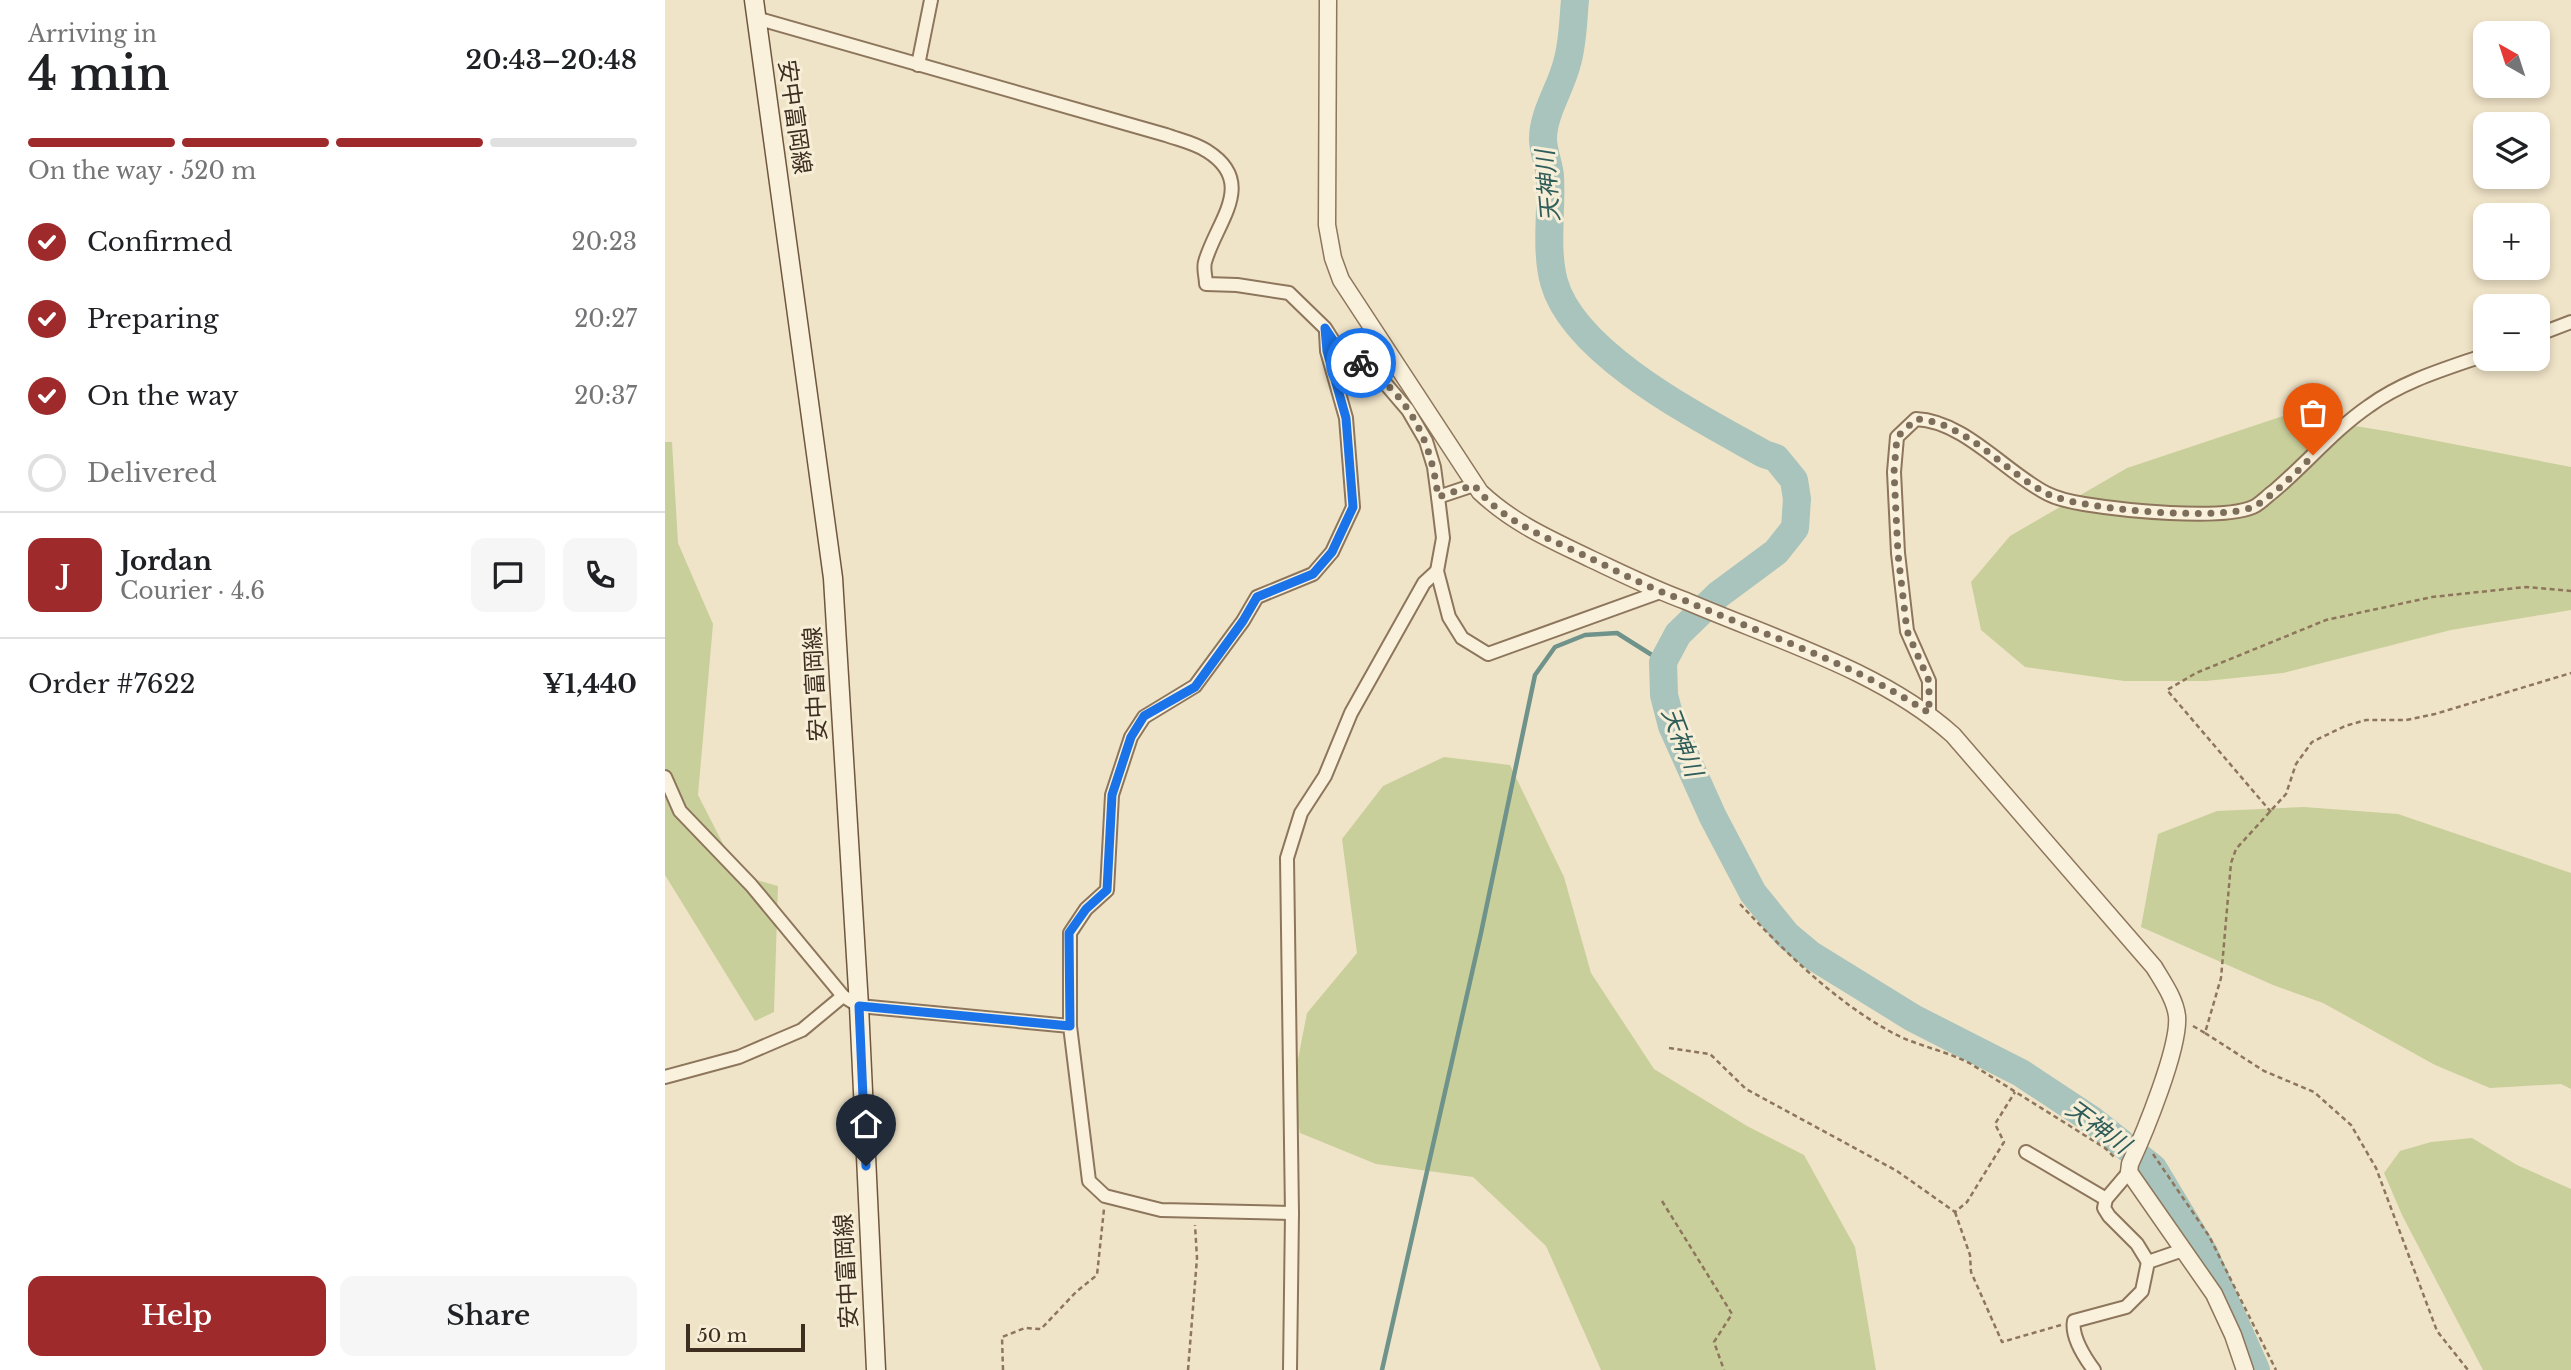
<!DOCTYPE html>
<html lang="en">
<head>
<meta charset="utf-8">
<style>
	:root { --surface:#fff; --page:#f6f6f6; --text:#202124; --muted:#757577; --line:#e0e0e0; --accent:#9e2a2b }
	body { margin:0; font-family:"Libre Baskerville","Noto Sans JP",serif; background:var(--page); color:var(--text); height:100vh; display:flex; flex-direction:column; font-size:26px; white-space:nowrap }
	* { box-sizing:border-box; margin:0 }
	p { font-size:23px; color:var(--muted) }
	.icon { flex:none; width:38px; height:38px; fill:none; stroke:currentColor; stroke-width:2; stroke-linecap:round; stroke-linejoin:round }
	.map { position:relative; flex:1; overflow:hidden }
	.panel { display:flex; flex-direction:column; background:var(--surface); width:665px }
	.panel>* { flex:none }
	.needle { width:46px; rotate:321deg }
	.tools { position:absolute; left:1808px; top:21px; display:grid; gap:14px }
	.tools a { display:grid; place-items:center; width:77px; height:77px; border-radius:14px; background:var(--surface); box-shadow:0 4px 10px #0003; font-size:35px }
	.scale { position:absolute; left:21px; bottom:18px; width:119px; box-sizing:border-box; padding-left:7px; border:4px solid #3d2e20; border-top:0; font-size:19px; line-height:24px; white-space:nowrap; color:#3d2e20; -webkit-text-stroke:5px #f7eed8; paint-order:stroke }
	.pin { position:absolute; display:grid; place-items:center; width:60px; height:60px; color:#fff; margin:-72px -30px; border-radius:50% 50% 50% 0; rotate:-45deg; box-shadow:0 0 7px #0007 }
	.pin .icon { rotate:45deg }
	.courier { position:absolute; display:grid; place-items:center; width:70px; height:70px; margin:-35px; border:5px solid #1a73e8; border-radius:50%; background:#fff; color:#222; box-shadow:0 2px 9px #0007 }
	.summary em { font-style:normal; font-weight:600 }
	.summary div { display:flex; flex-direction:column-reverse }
	.summary { display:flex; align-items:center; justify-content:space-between; height:119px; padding:0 28px }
	h1 { font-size:46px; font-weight:600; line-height:52px }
	.bar { display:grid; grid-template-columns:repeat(4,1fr); gap:10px 7px; align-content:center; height:84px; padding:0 28px }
	.bar i { height:9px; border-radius:5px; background:var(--line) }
	.bar .active { background:var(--accent) }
	.bar p { grid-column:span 4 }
	.line { display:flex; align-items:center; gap:18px; padding:0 28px; border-top:2px solid var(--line) }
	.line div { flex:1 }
	.round { display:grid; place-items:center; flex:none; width:74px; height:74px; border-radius:14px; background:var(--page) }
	ol { padding:0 28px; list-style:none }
	li { display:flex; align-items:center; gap:21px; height:77px }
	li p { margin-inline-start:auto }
	li .icon { padding:7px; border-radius:50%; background:var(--accent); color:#fff; stroke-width:4 }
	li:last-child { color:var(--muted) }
	li i { width:38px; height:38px; border:4px solid var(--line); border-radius:50% }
	.action { display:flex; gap:14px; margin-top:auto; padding:14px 28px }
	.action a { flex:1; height:80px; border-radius:14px; background:var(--accent); color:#fff; font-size:28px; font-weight:600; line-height:80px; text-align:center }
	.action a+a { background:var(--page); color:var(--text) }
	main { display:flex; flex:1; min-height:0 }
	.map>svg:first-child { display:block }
</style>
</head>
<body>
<main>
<section class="panel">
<div class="summary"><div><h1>4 min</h1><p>Arriving in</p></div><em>20:43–20:48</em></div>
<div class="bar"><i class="active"></i><i class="active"></i><i class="active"></i><i></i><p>On the way · 520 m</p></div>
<ol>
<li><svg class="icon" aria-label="check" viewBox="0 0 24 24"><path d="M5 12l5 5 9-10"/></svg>Confirmed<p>20:23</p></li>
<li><svg class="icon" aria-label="check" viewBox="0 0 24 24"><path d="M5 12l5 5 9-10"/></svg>Preparing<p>20:27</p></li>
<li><svg class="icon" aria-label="check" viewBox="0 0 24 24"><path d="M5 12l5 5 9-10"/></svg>On the way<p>20:37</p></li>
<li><i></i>Delivered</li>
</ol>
<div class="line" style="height:126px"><b class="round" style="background:var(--accent);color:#fff">J</b><div><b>Jordan</b><p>Courier · 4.6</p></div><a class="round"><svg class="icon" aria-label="chat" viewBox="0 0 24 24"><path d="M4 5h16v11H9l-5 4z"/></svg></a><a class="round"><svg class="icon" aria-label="phone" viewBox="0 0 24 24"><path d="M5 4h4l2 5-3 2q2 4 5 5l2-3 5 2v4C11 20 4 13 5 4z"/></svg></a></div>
<div class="line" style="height:91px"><div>Order #7622</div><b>¥1,440</b></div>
<div class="action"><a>Help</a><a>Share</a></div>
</section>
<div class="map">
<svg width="1906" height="1370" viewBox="0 0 1906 1370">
	<rect width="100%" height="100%" fill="#f0e4c8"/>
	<g fill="#c9cf9b">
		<path d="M1621,415l100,16 185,36v143l-120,20 -168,43 -77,8h-82l-99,-14 -44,-37 -10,-48 39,-46 117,-68z"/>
		<path d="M0,442h7l6,101 35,81 -15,171 41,80 39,11 -4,126 -19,9 -90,-146z"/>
		<path d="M779,757l66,8 54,112 27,96 63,96 93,57 57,29 51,92 21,123h-275l-55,-124 -73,-69 -97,-13 -76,-31 -9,-38 16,-82 50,-60 -15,-114 41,-53z"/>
		<path d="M1639,807l94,7 173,59v216l-10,-5 -71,4 -55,-23 -112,-62 -50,-18 -132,-58 17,-93 59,-23z"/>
		<path d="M1807,1138l45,27 54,24v181h-88l-81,-155 -18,-42 16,-22 31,-9z"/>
	</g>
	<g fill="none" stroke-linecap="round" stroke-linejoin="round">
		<path stroke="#6f938a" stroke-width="4.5" d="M717,1370l99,-437 54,-258 20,-28 30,-12 32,-2 46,29"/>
		<path stroke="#a9c4bc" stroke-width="28" d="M910,0c-2,21 -2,43 -8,63 -6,25 -24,50 -24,76 0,12 6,25 7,37 2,34 -5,73 4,106 20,73 148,137 210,172l12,4 18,22 3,19 -2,29 -19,24 -58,43 -40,39 -15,28 1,33 8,31 41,91 40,76 34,42 24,20 102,63 108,55 71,47 61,48 51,85 52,117"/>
		<g stroke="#8d765c" stroke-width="16">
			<g id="minor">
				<path d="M91,18l410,117c14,5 29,8 41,16 51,32 9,71 -2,111 -2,7 1,15 1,22l31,1 52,8 36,35 12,19 41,28 30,35 18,31 8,26 4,30"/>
				<path d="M253,65l13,-65"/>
				<path d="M1872,335l34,-13"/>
				<path d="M809,485l-36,12 5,41 -6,33 12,46 13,21 26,16 172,-62"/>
				<path d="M1264,713v-32l-22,-50 -9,-78 -4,-81 3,-35 19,-18c49,2 91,55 132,75 12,6 24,8 36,10 37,6 136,17 169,3 7,-3 14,-11 21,-16 32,-27 60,-61 95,-85 34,-25 76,-37 116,-51"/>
				<path d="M0,777l15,34 71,74 92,111 16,10 211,20 19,155 16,15 56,14 131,3"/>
				<path d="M405,1026v-93l16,-24 21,-19 5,-95 19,-58 13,-20 51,-31 48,-65 14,-24 56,-23 19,-22 21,-45 -7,-89 -19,-67 -1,-19"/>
				<path d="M0,1077l74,-20 63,-27 41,-34"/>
				<path d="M1361,1152l80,47"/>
				<path d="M1464,1172l-23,27 -2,9 5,8 28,28 11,18"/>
				<path d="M625,1370l2,-157 -5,-355 14,-45 24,-37 26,-63 73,-130 13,-12"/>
				<path d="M1429,1370c-9,-12 -23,-34 -20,-49l52,-14 16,-16 6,-29 35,-12"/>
			</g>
		</g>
		<g stroke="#8d765c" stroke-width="19">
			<path id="tertiary" d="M663,0l-1,225 6,33 8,22 139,212c34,32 70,47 111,67 32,15 62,30 95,42 88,38 196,70 267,134l201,232c9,15 21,32 23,49 3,31 -33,118 -47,148l-1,8 85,122 19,41 12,35"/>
		</g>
		<g stroke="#6f573f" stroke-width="21">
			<path id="secondary" d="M89,0l79,578 26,428 17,364"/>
		</g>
		<g stroke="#8d765c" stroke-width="2.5" stroke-dasharray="5 3.5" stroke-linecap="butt">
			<path d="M1606,812l-104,-122 29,-17 130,-53 106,-23 94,-10 45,4"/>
			<path d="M1075,904c44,47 93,96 151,128 25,14 54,18 80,32l134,84 10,10"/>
			<path d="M1528,1026l12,7 16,-55 10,-115 5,-14 50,-55 10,-30 16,-22 33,-16 21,-6h40l29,-6 136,-41"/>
			<path d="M1540,1033l59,38 50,21 37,33 25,43 61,163 31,39"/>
			<path d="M1004,1048l41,6 36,35 151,82 58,41 12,-10 37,-60 -9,-18 20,-32"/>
			<path d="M1488,1154l56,82 67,134"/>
			<path d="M997,1201l70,113 -18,28 10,28"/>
			<path d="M1290,1212l15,43 1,17 31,70 59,-17"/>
			<path d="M338,1370l-1,-33 23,-9 16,1 35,-37 21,-17 7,-66"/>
			<path d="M523,1370l9,-112 -2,-33"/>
		</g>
		<use href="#minor" stroke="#faf1dc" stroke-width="12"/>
		<use href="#tertiary" stroke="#faf1dc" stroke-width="16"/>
		<use href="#secondary" stroke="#faf1dc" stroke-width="18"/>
	</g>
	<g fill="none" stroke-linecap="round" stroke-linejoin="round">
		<path stroke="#7c6e5b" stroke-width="7" stroke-dasharray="0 12.6" d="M696,363c49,35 70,76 77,134l36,-12c29,38 77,54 118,74 31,15 61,31 94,42 81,35 169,63 243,112v-32l-22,-50 -9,-77 -4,-82 3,-35 19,-18c49,2 91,55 132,75 32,16 173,27 205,13 14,-6 50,-40 60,-52"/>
		<path stroke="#1a73e8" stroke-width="9" d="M201,1166l-7,-160 211,20 -1,-93 17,-24 21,-19 5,-95 19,-58 13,-21 51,-29 48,-66 14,-24 56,-23 19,-22 21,-45 -7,-89 -19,-67 -2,-23 12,18 24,17"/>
	</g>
	<g text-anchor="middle" stroke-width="6" stroke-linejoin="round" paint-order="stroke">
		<g font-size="23" fill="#3d2e20" stroke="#f7eed8">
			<text transform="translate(130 117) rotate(82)" y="8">安中富岡線</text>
			<text transform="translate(150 684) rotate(-93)" y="8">安中富岡線</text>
			<text transform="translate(181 1271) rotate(-93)" y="8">安中富岡線</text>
		</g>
		<g font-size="24" font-style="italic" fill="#2f5d5a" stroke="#f7eed8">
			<text transform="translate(883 186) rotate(-95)" y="8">天神川</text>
			<text transform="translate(1017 742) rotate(69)" y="8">天神川</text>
			<text transform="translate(1433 1127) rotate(36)" y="8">天神川</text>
		</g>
	</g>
</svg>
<div class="tools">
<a><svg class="needle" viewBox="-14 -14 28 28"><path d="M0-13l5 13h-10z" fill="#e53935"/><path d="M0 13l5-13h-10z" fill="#757577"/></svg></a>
<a><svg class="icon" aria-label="layers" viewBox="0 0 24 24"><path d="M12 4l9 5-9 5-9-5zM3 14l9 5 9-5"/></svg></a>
<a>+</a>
<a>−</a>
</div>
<div class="scale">50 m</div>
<div class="pin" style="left:1648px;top:455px;background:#ea580c"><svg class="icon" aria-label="bag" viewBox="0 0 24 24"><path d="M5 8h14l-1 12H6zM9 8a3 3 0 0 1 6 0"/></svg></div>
<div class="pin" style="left:201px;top:1166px;background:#1f2937"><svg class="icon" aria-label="home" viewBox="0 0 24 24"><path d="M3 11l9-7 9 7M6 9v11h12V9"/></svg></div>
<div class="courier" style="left:696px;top:363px"><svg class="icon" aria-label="bike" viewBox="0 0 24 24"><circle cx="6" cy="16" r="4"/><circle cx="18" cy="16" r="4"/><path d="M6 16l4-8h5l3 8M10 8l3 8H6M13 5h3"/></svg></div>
</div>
</main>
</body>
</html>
